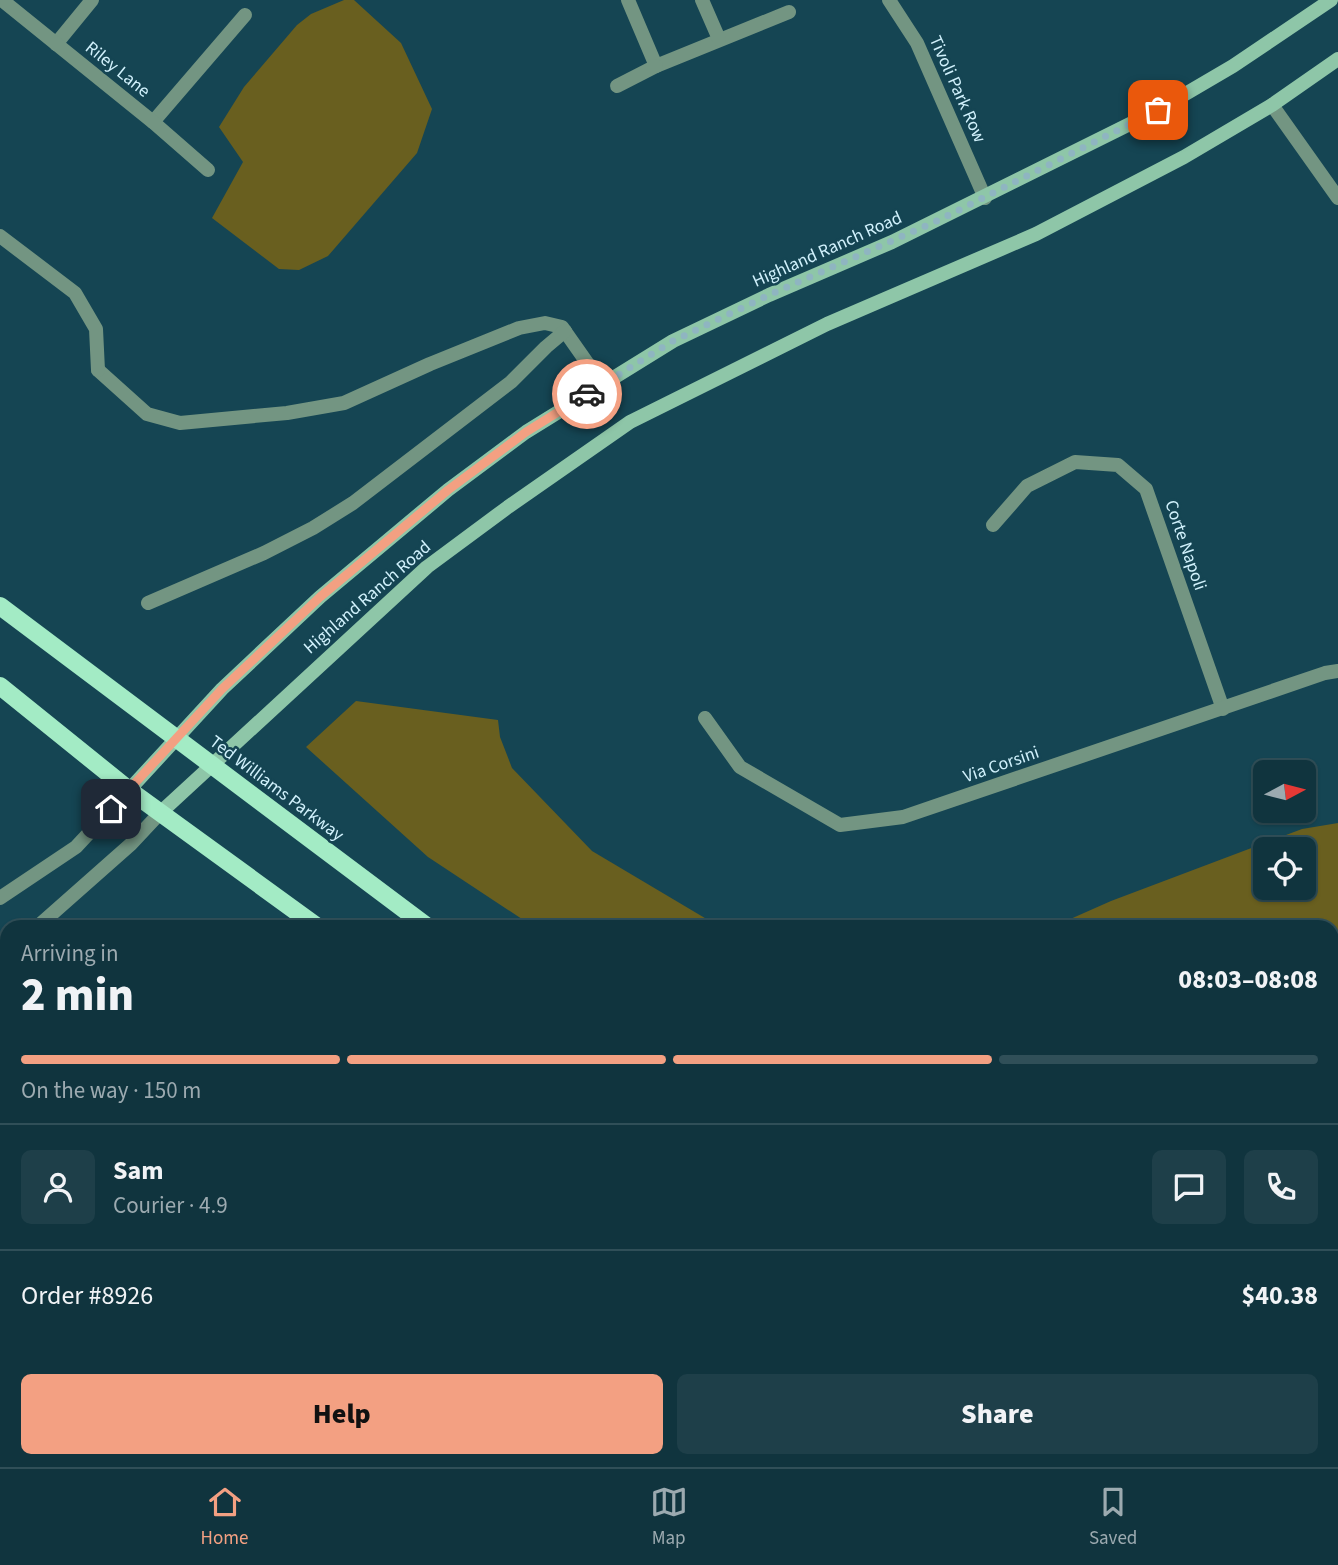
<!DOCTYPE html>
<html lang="en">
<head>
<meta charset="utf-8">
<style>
	:root { --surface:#10343e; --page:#1e3f49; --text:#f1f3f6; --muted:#9caab0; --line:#304f58; --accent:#f3a082 }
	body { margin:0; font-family:"Source Sans 3",sans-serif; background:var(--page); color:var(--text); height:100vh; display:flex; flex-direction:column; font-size:26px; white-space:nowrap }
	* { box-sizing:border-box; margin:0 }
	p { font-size:23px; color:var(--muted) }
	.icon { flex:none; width:38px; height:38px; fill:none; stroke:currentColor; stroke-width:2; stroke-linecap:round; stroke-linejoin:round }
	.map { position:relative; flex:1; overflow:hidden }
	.side { position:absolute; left:0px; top:920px; width:1339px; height:548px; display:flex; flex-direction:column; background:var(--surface); border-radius:21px 21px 0 0; box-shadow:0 2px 5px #0004,0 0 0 2px var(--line) }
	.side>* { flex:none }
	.needle { width:46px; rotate:83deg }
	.controls { position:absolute; left:1253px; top:760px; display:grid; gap:14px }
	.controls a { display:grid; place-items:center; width:63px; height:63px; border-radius:10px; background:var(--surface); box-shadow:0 2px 5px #0004,0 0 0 2px var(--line); font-size:35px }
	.pin { position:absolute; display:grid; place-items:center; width:60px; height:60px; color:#fff; margin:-30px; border-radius:14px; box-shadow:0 4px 10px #0006 }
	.courier { position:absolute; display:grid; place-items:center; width:70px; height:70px; margin:-35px; border:5px solid #f3a082; border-radius:50%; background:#fff; color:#222; box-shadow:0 2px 9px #0007 }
	.summary em { font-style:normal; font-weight:800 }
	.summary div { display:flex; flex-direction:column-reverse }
	.summary { display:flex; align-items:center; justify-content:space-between; height:119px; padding:0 21px }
	h1 { font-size:46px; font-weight:800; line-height:52px }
	.bar { display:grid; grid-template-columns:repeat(4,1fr); gap:10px 7px; align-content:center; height:84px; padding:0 21px }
	.bar i { height:9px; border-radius:5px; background:var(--line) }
	.bar .on { background:var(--accent) }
	.bar p { grid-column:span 4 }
	.line { display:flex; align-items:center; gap:18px; padding:0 21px; border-top:2px solid var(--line) }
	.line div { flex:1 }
	.round { display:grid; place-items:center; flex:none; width:74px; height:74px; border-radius:10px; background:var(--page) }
	.button { display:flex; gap:14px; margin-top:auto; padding:14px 21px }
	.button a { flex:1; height:80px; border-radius:10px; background:var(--accent); color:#111; font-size:28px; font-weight:800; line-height:80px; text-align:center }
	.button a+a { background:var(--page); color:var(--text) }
	.menu { display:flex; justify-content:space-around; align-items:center; height:98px; border-top:2px solid var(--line); background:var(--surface); font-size:19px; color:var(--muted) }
	.menu a { display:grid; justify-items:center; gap:4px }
	.menu .on { color:var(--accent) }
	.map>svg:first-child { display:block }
</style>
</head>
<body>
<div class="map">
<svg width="1338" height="1467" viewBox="0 0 1338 1467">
	<rect width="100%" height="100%" fill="#154553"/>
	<g fill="#695f1f" fill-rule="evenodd">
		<path d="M344,0h10l47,43 31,66 -15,44 -89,103 -29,14 -20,-1 -67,-51 31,-56 -24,-35 25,-40 53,-62 14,-11z"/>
		<path d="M356,701l142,19 2,17 12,31 80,83 128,76h-186l-106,-70 -122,-110z"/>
		<path d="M1338,823v426l-6,-2v-319h-282l61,-27 191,-72zM1265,849h39v38h-39z"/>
		<path d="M238,1461h941l12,6h-952z"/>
	</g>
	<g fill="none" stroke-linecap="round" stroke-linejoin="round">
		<path stroke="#704d71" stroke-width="8" d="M1225,1461l11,6"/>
		<g stroke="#4f7a87" stroke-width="4.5" stroke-dasharray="2 5" stroke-linecap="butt">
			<path d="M0,1301l7,-1"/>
			<path d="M1207,1461l9,6"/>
		</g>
		<g stroke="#739582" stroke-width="14">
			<path d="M628,0l28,66 133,-54"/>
			<path d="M702,0l17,39"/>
			<path d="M56,44l36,-44"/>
			<path d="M617,86l39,-20"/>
			<path d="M153,122l92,-107"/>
			<path d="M98,370l49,44 33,9 107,-10 57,-10 86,-39 89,-36 26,-5 17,4 40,57"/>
			<path d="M148,603l116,-50 49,-25 40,-25 158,-121 35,-35 19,-16"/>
			<path d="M1332,1072l6,-4"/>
			<path d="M173,1461l2,6"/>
		</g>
		<g stroke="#739582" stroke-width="14">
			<path d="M2,0l151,122 55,48"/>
			<path d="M889,0l28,43 68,155"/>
			<path d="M1272,105l66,93"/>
			<path d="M0,236l75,57 21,36 2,41"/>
			<path d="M993,525l34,-39 48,-24 43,3 28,24 77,220"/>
			<path d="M705,718l35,49 100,58 63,-8 422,-144 13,-2"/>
			<path d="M0,898l76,-51 53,-57"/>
			<path d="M36,928l95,-84 29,-31"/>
			<path d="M0,963l7,-8"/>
			<path d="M0,1446l7,3"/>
			<path d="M29,1461l10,6"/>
		</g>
		<g stroke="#8ec6a8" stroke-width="14">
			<path d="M129,790l93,-101 98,-92 128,-107 78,-58 147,-91 96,-46 123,-53 266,-132 75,-44 98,-66"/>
			<path d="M160,813l267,-246 81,-60 122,-85 197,-98 209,-90 148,-77 88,-52 66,-46"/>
		</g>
		<g stroke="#a3ebc5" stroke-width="18">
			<path d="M0,606l429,322"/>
			<path d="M0,686l129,104 190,138"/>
			<path d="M1332,1319l6,2"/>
			<path d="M1332,1406l6,2"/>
		</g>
	</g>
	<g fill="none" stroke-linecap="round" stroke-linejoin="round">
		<path stroke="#8fb5c1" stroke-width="7" stroke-dasharray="0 12.6" d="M587,394l86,-53 96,-46 170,-75 219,-110"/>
		<path stroke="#f3a082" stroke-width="9" d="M111,809l111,-120 98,-92 128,-107 78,-58 61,-38"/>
	</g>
	<g text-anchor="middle" stroke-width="5" stroke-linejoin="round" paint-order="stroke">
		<g font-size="18" fill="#d1f1fc" stroke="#154553">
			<text transform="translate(118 69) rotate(39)" y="6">Riley Lane</text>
			<text transform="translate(958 89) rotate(66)" y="6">Tivoli Park Row</text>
			<text transform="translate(827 249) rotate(-24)" y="6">Highland Ranch Road</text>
			<text transform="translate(1186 545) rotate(71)" y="6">Corte Napoli</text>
			<text transform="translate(367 597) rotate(-41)" y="6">Highland Ranch Road</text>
			<text transform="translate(1001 764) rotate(-19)" y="6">Via Corsini</text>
			<text transform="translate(277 788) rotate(37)" y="6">Ted Williams Parkway</text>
		</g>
	</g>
</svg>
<div class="controls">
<a><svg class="needle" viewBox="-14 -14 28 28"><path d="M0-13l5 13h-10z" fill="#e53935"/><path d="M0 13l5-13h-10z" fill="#9caab0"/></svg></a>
<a><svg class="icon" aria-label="locate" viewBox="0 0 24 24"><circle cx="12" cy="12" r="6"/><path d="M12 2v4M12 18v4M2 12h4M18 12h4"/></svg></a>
</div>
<div class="pin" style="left:1158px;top:110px;background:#ea580c"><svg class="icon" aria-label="bag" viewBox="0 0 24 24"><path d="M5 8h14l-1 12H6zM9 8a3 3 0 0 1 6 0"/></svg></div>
<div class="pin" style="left:111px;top:809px;background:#1f2937"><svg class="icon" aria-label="home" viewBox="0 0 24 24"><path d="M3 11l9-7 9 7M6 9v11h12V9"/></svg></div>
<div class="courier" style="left:587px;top:394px"><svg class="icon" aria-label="car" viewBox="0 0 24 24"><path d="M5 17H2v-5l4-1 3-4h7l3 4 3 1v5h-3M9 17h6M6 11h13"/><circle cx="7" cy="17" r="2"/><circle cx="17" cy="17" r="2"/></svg></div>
<section class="side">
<div class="summary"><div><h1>2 min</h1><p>Arriving in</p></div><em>08:03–08:08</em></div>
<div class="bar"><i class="on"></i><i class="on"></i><i class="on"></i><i></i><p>On the way · 150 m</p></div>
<div class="line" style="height:126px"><a class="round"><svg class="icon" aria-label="person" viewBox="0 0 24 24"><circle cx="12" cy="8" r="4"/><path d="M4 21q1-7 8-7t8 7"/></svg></a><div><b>Sam</b><p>Courier · 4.9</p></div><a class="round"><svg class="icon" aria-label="chat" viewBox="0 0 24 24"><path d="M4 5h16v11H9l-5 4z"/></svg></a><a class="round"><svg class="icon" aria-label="phone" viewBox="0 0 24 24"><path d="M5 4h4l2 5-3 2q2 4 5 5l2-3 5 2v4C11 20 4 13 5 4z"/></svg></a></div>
<div class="line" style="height:91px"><div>Order #8926</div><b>$40.38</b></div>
<div class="button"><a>Help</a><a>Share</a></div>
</section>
</div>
<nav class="menu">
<a class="on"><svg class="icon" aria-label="home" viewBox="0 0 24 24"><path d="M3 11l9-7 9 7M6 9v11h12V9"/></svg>Home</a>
<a><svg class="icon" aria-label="map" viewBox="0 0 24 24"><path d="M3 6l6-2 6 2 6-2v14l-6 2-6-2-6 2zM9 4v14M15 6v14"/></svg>Map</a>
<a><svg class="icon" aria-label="saved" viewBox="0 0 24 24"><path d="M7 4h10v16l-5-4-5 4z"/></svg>Saved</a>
</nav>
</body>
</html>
